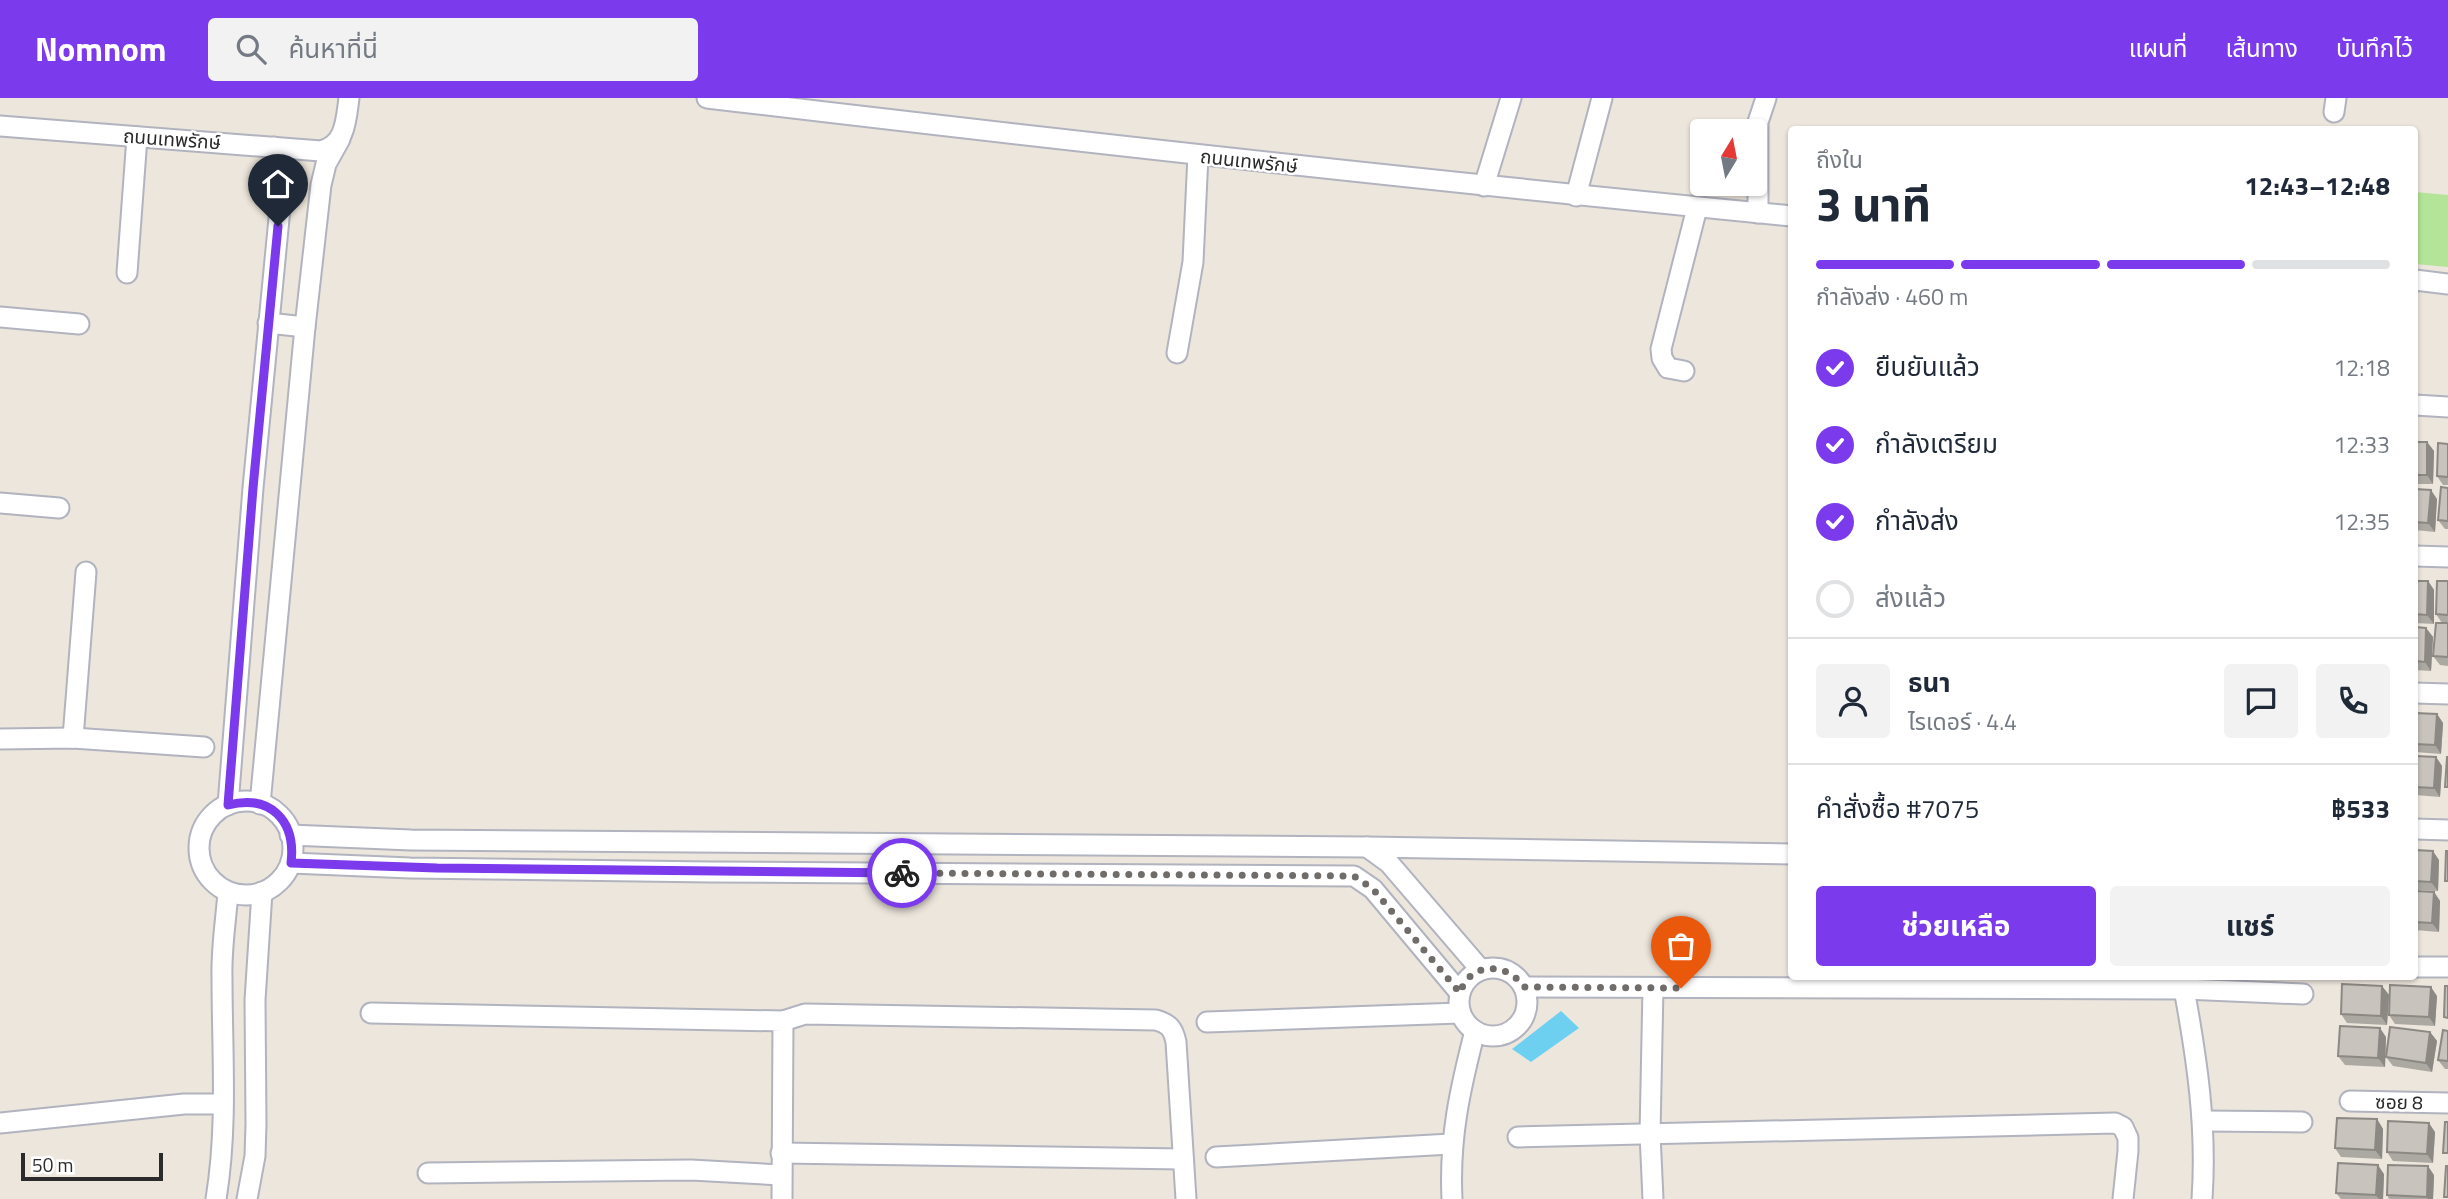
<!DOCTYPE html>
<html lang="th">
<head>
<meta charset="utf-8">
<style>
	:root { --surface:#fff; --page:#f2f2f3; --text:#1f2937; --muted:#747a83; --line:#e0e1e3; --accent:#7c3aed }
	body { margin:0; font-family:"Titillium Web","Noto Sans Thai",sans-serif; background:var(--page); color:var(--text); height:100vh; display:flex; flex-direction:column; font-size:26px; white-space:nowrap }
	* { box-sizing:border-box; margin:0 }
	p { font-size:23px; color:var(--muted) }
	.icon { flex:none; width:38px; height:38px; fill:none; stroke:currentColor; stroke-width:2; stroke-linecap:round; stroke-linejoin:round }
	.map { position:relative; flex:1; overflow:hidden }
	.sheet { position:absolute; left:1788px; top:28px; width:630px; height:854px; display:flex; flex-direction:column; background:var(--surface); border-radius:7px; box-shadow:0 2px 5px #0004 }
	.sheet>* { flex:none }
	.needle { width:46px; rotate:10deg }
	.controls { position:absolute; left:1690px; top:21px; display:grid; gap:14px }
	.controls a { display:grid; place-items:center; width:77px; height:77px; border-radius:7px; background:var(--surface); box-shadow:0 2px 5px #0004; font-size:35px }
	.scale { position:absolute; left:21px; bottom:18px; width:142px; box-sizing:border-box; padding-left:7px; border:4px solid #2b2b2b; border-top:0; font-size:19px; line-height:24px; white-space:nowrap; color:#2b2b2b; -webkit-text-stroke:5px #fff; paint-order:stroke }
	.pin { position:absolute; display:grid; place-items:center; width:60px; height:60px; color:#fff; margin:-72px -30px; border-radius:50% 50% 50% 0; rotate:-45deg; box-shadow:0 0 7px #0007 }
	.pin .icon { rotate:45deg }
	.courier { position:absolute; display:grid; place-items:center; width:70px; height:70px; margin:-35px; border:5px solid #7c3aed; border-radius:50%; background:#fff; color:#222; box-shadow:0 2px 9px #0007 }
	.head em { font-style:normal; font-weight:700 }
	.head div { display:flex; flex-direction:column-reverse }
	.head { display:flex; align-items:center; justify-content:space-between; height:119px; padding:0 28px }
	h1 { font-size:46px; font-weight:700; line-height:52px }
	.bar { display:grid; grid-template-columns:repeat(4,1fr); gap:10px 7px; align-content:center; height:84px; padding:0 28px }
	.bar i { height:9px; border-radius:5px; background:var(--line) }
	.bar .active { background:var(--accent) }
	.bar p { grid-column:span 4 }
	.line { display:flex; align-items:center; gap:18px; padding:0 28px; border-top:2px solid var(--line) }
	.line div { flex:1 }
	.round { display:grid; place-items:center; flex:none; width:74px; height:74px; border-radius:7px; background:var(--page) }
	ol { padding:0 28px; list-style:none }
	li { display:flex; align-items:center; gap:21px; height:77px }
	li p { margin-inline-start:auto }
	li .icon { padding:7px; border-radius:50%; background:var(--accent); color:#fff; stroke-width:4 }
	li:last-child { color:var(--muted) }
	li i { width:38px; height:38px; border:4px solid var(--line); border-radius:50% }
	.primary-button { display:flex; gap:14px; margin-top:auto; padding:14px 28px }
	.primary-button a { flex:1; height:80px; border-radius:7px; background:var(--accent); color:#fff; font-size:28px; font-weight:700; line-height:80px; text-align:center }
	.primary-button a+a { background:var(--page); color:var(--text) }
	header { display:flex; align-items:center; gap:42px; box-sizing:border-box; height:98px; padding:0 35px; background:var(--accent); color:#fff }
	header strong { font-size:33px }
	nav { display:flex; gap:38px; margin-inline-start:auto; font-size:24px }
	.search { width:490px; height:63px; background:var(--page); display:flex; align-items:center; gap:18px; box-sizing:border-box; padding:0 24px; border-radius:7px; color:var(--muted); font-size:26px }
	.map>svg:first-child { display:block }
</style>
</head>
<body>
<header>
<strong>Nomnom</strong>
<div class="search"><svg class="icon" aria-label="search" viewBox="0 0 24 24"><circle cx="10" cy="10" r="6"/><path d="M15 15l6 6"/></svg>ค้นหาที่นี่</div>
<nav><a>แผนที่</a><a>เส้นทาง</a><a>บันทึกไว้</a></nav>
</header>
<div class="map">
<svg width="2448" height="1101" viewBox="0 0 2448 1101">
	<rect width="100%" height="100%" fill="#ede6dd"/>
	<path fill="#b3e498" d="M2415,94l33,3v72l-33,-3z"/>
	<path fill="#6ed0f1" d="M1561,913l18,17 -48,34 -19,-13z"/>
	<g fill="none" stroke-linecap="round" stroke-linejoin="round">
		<g stroke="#b1b3bf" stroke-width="23">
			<g id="street">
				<path d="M707,0c361,43 723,83 1085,118"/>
				<path d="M2334,14l2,-14"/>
				<path d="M0,28l321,25c25,-6 25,-32 28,-53"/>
				<path d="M1484,88l27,-88"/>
				<path d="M1576,98l26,-98"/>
				<path d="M1758,115v-91l8,-24"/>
				<path d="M127,175l10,-136"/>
				<path d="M2415,182l33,4"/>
				<path d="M0,219l79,7"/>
				<path d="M268,225l37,4"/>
				<path d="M1177,255l16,-91 5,-107"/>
				<path d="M1684,273l-16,-3 -6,-10 -1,-9 36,-141"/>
				<path d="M2415,307l33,2"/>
				<path d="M0,405l59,5"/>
				<path d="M2415,458l33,1"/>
				<path d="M2415,595l33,1"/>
				<path d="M73,640l13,-166"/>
				<path d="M0,641l73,-1 131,9"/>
				<circle cx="246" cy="750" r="47"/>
				<path d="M260,706l45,-477 16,-142 5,-21 14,-25"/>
				<path d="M228,707l25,-317 30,-311 -2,-15 -7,-15"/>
				<path d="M2415,731l33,1"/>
				<path d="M290,737l121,5 956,7 425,7"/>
				<path d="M1367,749l22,16 92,107"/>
				<path d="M291,765l119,5 301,4 643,4 19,13 87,104"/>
				<path d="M2415,869h33"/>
				<circle cx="1493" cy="904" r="34"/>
				<path d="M2187,880l-3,11 119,5"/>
				<path d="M1524,889l660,2c13,70 23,138 18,210"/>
				<path d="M1653,890l-3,146 3,65"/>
				<path d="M371,915l412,8 -1,178"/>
				<path d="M783,923l22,-7 351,6c13,4 17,8 20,22l10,157"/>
				<path d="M1207,924l253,-9"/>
				<path d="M2350,1003l98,2"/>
				<path d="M2203,1023l99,1"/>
				<path d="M0,1025l184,-19h39"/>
				<path d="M1518,1039l597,-14 8,4 5,11v13l-5,48"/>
				<path d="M781,1055l402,6"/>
				<path d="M1216,1059l235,-13"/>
				<path d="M428,1075l263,-3 90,5"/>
				<path d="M216,1101c12,-73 6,-148 6,-221 -1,-29 4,-58 6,-86"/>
				<path d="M247,1101l8,-43 1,-32 -1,-124 7,-108"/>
				<path d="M1452,1101c-3,-61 8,-110 23,-168"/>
			</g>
		</g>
		<use href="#street" stroke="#fff" stroke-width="19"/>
	</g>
	<g fill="#aca8a2">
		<path d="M2415,344h12l7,9 -1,33h-18z"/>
		<path d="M2448,346v41h-5l-6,-9z"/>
		<path d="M2448,390v41h-3l-7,-9z"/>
		<path d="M2415,391l22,10 -2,33 -20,-2z"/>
		<path d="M2415,483h13l6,9v34l-19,-1z"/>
		<path d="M2448,483v85l-8,-1 -7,-9 9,-33 -6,-9z"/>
		<path d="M2415,529l11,1 7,9 -2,34 -16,-1z"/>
		<path d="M2415,615l22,1 6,9 -2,31 -26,-2z"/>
		<path d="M2415,658l21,1 6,9 -2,31 -25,-2z"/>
		<path d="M2415,752l24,10 -1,31 -23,-1z"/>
		<path d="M2415,793l19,1 6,9 -1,31 -24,-2z"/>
		<path d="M2382,888l7,9 -2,30 -40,-2 -6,-9z"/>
		<path d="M2437,898l-2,30 -40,-2 -6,-9z"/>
		<path d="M2448,933v38h-3l-7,-9z"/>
		<path d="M2430,934l7,9 -5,31 -39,-6 -7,-9z"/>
		<path d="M2386,939l-1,30 -40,-2 -7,-9z"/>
		<path d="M2377,1021l6,10 -1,30 -41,-2 -6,-9z"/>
		<path d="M2435,1034l-2,31 -40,-2 -6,-9z"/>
		<path d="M2384,1076l-1,25h-42l-5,-6z"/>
		<path d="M2434,1077l-1,24h-44l-2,-4z"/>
	</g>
	<g fill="#8c8884">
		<path d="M2427,344l7,9 -1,33 -6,-9z"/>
		<path d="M2431,392l6,9 -2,33 -7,-9z"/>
		<path d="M2428,483l6,9v34l-7,-9z"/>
		<path d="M2426,530l7,9 -2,34 -6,-9z"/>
		<path d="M2437,616l6,9 -2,31 -6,-9z"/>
		<path d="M2436,659l6,9 -2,31 -6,-9z"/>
		<path d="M2433,753l6,9 -1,31 -7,-9z"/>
		<path d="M2434,794l6,9 -1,31 -7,-9z"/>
		<path d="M2382,888l7,9 -2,30 -6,-9z"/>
		<path d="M2431,889l6,9 -2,30 -6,-9z"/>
		<path d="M2380,930l6,9 -1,30 -7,-9z"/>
		<path d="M2430,934l7,9 -5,31 -6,-9z"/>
		<path d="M2377,1021l6,10 -1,30 -7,-9z"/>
		<path d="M2429,1025l6,9 -2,31 -6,-9z"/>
		<path d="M2378,1067l6,9 -1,25h-4l-3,-4z"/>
		<path d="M2428,1068l6,9 -1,24h-5l-1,-2z"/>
	</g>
	<g fill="#c8c3bc" stroke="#8c8884" stroke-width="2">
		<rect x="2415" y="344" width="12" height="33"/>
		<path d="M2438,345l10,1v33l-11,-1z"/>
		<path d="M2441,389l7,1v33l-10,-1z"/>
		<path d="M2415,391l16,1 -3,33 -13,-1z"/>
		<path d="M2415,483h13l-1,34 -12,-1z"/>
		<path d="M2437,483h11v34l-12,-1z"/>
		<path d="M2436,525h12v34l-15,-1z"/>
		<path d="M2415,529l11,1 -1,34 -10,-1z"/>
		<path d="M2415,615l22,1 -2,31 -20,-1z"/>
		<path d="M2415,658l21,1 -2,31 -19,-1z"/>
		<path d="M2447,659h1v30h-3z"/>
		<path d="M2415,752l18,1 -2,31 -16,-1z"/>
		<path d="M2446,753h2v30h-3z"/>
		<path d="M2415,793l19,1 -2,31 -17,-1z"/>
		<path d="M2342,886l40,2 -1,30 -40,-2z"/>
		<path d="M2390,887l41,2 -2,30 -40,-2z"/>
		<path d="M2445,888h3v32l-4,-1z"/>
		<path d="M2340,928l40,2 -2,30 -40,-2z"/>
		<path d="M2390,929l40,5 -4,31 -40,-6z"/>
		<path d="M2443,932l5,1v30l-10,-1z"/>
		<path d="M2337,1020l40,1 -2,31 -40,-2z"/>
		<path d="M2388,1023l41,2 -2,31 -40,-2z"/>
		<path d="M2445,1024h3v31h-5z"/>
		<path d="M2338,1065l40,2 -2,30 -40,-2z"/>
		<path d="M2388,1067l40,1 -1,31 -40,-2z"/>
		<path d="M2446,1068h2v31h-4z"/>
	</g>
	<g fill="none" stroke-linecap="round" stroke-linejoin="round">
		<path stroke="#6f6c69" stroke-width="7" stroke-dasharray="0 12.6" d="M902,775l452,3 19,13 87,104c10,-32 47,-31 64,-6l157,1"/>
		<path stroke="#7c3aed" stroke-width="9" d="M278,128l-25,262 -25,317c43,-11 68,16 63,58l146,5 465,5"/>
	</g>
	<g text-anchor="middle" stroke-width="5" stroke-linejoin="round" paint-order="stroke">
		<g font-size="19" fill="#2b2b2b" stroke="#fff">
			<text transform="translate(172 41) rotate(4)" y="7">ถนนเทพรักษ์</text>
			<text transform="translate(1249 63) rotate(6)" y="7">ถนนเทพรักษ์</text>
			<text transform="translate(2399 1004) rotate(1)" y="7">ซอย 8</text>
		</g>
	</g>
</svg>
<div class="controls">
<a><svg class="needle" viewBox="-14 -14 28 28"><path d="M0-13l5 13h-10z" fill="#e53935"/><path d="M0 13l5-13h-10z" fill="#747a83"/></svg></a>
</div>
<div class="scale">50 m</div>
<div class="pin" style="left:1681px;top:890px;background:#ea580c"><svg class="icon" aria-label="bag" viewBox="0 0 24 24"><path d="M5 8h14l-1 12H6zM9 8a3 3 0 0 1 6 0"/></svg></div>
<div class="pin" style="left:278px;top:128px;background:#1f2937"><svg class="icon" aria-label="home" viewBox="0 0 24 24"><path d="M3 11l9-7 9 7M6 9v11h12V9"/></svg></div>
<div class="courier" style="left:902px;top:775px"><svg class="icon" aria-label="bike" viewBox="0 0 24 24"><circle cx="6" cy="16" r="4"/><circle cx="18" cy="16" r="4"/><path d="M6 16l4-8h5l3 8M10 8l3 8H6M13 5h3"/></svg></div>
<section class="sheet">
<div class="head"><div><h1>3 นาที</h1><p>ถึงใน</p></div><em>12:43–12:48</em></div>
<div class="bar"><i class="active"></i><i class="active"></i><i class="active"></i><i></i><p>กำลังส่ง · 460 m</p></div>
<ol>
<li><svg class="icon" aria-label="check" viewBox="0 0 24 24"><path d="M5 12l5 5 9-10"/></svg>ยืนยันแล้ว<p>12:18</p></li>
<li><svg class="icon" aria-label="check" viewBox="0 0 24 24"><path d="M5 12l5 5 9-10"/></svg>กำลังเตรียม<p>12:33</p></li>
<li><svg class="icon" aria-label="check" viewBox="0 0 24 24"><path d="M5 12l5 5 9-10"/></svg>กำลังส่ง<p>12:35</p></li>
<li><i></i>ส่งแล้ว</li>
</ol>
<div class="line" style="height:126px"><a class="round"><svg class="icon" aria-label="person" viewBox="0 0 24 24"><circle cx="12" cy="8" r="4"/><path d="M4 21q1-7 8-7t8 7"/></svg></a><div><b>ธนา</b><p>ไรเดอร์ · 4.4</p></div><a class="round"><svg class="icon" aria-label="chat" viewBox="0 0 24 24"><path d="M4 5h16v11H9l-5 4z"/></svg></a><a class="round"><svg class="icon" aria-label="phone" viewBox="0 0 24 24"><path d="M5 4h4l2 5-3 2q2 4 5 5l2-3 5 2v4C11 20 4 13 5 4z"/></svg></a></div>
<div class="line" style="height:91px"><div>คำสั่งซื้อ #7075</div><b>฿533</b></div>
<div class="primary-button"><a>ช่วยเหลือ</a><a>แชร์</a></div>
</section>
</div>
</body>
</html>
